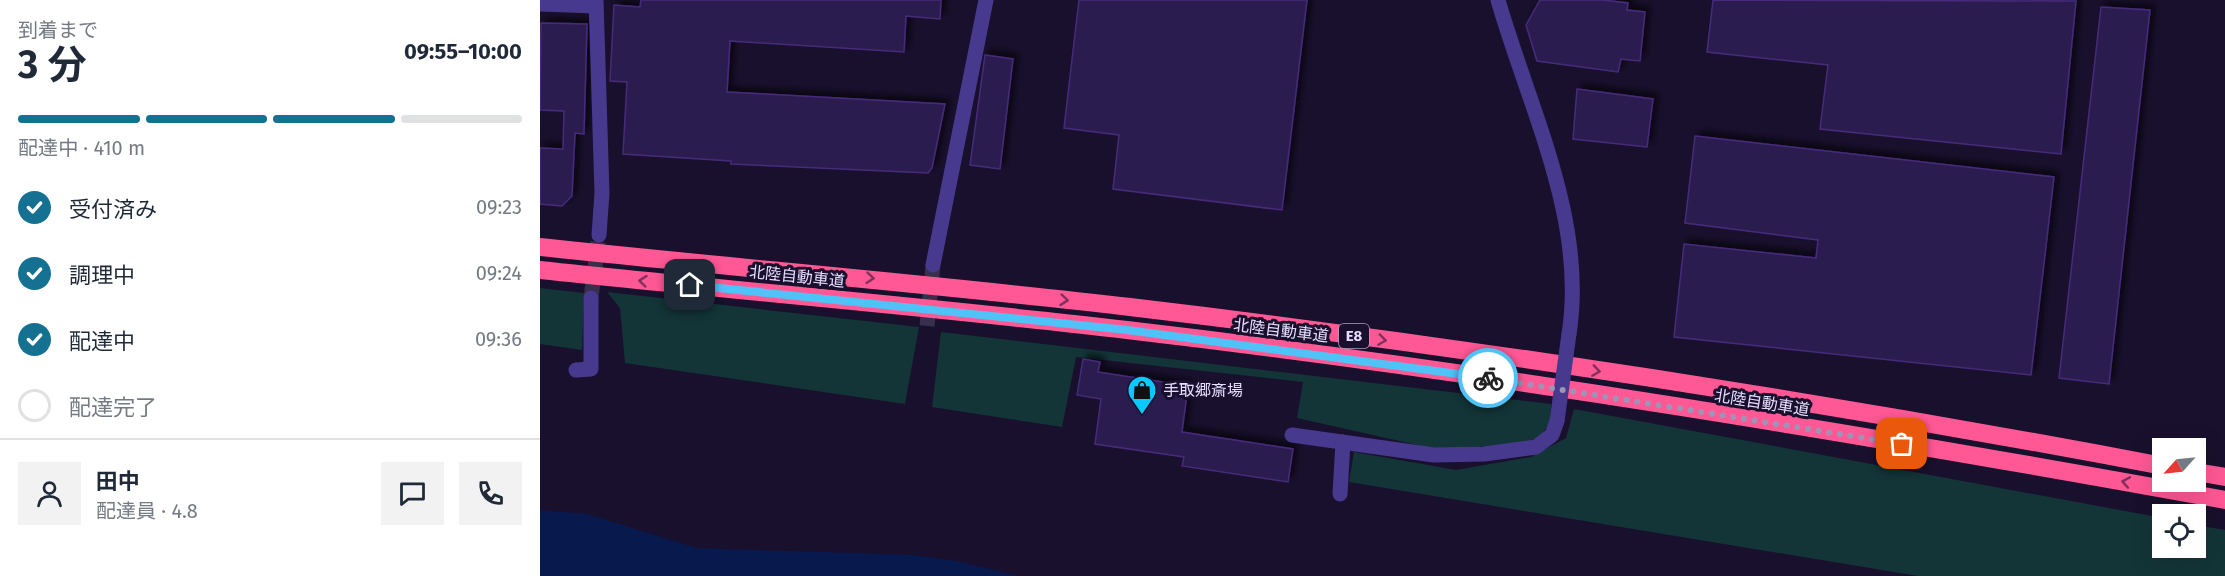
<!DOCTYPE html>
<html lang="ja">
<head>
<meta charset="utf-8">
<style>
	:root { --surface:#fff; --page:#f2f2f3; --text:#1f2937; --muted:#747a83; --line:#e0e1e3; --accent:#157191 }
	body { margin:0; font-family:"Fira Sans","Noto Sans JP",sans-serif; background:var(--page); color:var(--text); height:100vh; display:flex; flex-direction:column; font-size:22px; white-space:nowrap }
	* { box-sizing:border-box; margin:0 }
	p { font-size:20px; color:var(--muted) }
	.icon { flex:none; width:33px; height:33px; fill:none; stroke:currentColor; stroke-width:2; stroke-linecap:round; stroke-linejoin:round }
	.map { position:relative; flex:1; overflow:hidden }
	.drawer { display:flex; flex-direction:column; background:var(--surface); width:540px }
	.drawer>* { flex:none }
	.needle { width:39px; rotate:243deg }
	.buttons { position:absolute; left:1612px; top:438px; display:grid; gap:12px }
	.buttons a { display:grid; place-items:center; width:54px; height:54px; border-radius:0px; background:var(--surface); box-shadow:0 6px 24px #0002; font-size:30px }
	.pin { position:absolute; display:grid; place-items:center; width:51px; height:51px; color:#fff; margin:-26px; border-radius:12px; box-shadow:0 3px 9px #0006 }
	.courier { position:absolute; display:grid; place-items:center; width:60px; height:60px; margin:-30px; border:4px solid #4fc3f7; border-radius:50%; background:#fff; color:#222; box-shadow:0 2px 8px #0007 }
	.headline em { font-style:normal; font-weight:700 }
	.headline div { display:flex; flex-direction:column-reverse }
	.headline { display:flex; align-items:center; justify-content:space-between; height:102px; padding:0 18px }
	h1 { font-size:39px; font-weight:700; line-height:45px }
	.bar { display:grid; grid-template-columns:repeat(4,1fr); gap:9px 6px; align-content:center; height:72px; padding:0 18px }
	.bar i { height:8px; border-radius:4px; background:var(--line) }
	.bar .current { background:var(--accent) }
	.bar p { grid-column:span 4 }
	.line { display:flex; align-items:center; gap:15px; padding:0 18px; border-top:2px solid var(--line) }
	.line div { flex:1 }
	.round { display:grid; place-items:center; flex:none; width:63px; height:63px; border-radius:0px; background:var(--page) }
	ol { padding:0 18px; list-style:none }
	li { display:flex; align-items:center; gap:18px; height:66px }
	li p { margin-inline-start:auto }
	li .icon { padding:6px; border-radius:50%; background:var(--accent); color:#fff; stroke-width:4 }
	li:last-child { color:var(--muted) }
	li i { width:33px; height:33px; border:3px solid var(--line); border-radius:50% }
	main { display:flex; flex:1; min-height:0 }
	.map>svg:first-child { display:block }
</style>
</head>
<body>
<main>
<section class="drawer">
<div class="headline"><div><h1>3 分</h1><p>到着まで</p></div><em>09:55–10:00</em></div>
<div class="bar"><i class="current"></i><i class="current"></i><i class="current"></i><i></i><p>配達中 · 410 m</p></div>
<ol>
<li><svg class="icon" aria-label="check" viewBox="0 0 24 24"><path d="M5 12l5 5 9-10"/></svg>受付済み<p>09:23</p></li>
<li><svg class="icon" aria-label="check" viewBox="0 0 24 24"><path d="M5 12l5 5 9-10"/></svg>調理中<p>09:24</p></li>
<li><svg class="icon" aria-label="check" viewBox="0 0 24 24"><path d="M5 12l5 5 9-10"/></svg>配達中<p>09:36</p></li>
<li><i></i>配達完了</li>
</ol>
<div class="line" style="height:108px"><a class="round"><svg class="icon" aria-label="person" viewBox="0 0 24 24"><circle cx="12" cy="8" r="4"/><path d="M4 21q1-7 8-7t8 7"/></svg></a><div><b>田中</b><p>配達員 · 4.8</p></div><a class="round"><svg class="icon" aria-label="chat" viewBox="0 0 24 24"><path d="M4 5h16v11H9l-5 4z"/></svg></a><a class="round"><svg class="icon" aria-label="phone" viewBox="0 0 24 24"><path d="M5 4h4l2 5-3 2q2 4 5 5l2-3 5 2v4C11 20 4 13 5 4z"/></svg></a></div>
</section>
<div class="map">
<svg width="1685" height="576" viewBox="0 0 1685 576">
	<defs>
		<filter id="shadow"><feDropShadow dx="5" dy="-5" stdDeviation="3" flood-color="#0009"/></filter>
	</defs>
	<rect width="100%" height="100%" fill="#19102d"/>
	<g fill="#133538">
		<path d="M0,288l44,5 -2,57 -42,-6z"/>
		<path d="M67,292l312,35 -14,77 -280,-41 -5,-55z"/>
		<path d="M401,332l610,72 -1,18 -9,14 -19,8 -87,5 -138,-31 6,-36 -227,-25 -14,70 -130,-20z"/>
		<path d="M1034,409l589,109v30h33v-23l29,5v46h-307l-569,-94 5,-30 102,18 75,-13 35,-19z"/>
	</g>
	<path fill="#08194e" d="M0,510l48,4 108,34 218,7 47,7 57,14h-478z"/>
	<g fill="#2c1b4f" stroke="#462c7c" stroke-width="1.5" filter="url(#shadow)">
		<path d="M101,0h300l-1,19 -34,-3 -2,36 -174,-11 -3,51 218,12 -13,64 -4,5 -197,-9v-3l-108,-7 4,-72 -17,-1 4,-76 26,2z"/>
		<path d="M539,0h228l-25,210 -169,-21 6,-54 -55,-7z"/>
		<path d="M1000,0h63l25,3 -1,7 18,2 -5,49 -19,-2 -3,13 -81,-11 -11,-36z"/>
		<path d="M1173,0l363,1 -15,153 -241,-25 8,-64 -121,-13z"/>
		<path d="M1561,7l49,3 -41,374 -50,-6z"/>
		<path d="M1,23l46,1 -3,110 -9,-1 -3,63 -10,10 -22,-2v-56l23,1 1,-38 -24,-1z"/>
		<path d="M445,55l28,4 -13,110 -30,-4z"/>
		<path d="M1037,89l76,10 -6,48 -74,-8z"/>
		<path d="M1155,136l359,41 -23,198 -357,-38 10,-93 132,14 2,-18 -133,-17z"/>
		<path d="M543,359l17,3 -2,10 90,14 -6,46 111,17 -5,33 -106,-16 2,-9 -89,-13 6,-45 -24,-4z"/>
	</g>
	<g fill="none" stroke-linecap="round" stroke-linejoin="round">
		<g stroke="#382f4c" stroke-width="15" stroke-dasharray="15 8" stroke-linecap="butt">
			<path d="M51,298l7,-56"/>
			<path d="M387,326l6,-61"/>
		</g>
		<g stroke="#47398e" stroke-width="15">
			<path d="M56,0l6,193 -3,42"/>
			<path d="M958,0c31,108 89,220 71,334"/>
			<path d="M0,4l56,2"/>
			<path d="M393,265l53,-265"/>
			<path d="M36,370l15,-1v-71"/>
			<path d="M752,435l142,20 50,-1 52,-7 16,-12 5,-14"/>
			<path d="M800,494l3,-52"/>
		</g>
		<g stroke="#ff5894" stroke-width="18">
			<path d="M0,247c196,21 393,37 590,60 346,41 691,94 1033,159"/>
			<path d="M0,270c196,21 392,37 587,60 368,43 734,104 1098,170"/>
			<path d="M1656,472l29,5"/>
		</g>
		<path stroke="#47398e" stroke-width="15" d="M1017,421l12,-87"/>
	</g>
	<defs><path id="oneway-chevron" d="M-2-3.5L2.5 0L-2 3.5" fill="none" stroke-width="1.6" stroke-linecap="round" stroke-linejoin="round" transform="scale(1.5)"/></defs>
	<g stroke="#80305b">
		<use href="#oneway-chevron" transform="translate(330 278) rotate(5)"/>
		<use href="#oneway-chevron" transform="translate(103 281) rotate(-174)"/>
		<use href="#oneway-chevron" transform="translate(524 300) rotate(6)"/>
		<use href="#oneway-chevron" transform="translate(842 340) rotate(8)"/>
		<use href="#oneway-chevron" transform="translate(1056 371) rotate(8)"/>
		<use href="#oneway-chevron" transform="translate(1586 482) rotate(-170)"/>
	</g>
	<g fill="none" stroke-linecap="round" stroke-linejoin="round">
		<path stroke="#9e95b6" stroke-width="6" stroke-dasharray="0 10.8" d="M948,378l414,66"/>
		<path stroke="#4fc3f7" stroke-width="8" d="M150,285l437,45 361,48"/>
	</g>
	<defs>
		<g id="shop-pin" transform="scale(1.5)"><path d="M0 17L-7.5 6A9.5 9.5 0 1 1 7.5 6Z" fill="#09c9ff" stroke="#19102d"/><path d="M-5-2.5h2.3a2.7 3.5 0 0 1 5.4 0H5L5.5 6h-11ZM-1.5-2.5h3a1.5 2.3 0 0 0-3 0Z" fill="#111"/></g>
	</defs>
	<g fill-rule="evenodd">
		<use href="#shop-pin" x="602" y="390"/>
	</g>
	<g text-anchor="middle" stroke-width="6" stroke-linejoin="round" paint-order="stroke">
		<rect fill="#19102d" stroke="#a8a0c0" stroke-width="1.5" x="799" y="324" width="30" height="24" rx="4.5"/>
		<g font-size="15" font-weight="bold" fill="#e5ddff">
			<text x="814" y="341">E8</text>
		</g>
		<g font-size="16" fill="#e5ddff" stroke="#19102d">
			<text transform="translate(257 276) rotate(6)" y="6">北陸自動車道</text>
			<text transform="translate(741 330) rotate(7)" y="6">北陸自動車道</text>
			<text transform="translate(1222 402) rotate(9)" y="6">北陸自動車道</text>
		</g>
		<g font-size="16" fill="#e5ddff" stroke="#19102d" text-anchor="start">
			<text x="623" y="396">手取郷斎場</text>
		</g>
	</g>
</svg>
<div class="buttons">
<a><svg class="needle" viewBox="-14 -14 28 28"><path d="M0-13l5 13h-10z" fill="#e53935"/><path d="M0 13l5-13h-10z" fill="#747a83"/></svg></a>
<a><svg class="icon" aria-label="locate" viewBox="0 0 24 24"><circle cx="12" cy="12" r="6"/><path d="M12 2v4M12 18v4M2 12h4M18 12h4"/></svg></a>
</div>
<div class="pin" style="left:1362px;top:444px;background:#ea580c"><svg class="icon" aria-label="bag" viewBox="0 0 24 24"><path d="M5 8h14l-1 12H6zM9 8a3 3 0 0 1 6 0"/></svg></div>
<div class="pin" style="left:150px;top:285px;background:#1f2937"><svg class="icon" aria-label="home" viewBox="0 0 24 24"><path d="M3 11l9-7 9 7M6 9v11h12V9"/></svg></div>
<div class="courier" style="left:948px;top:378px"><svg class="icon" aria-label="bike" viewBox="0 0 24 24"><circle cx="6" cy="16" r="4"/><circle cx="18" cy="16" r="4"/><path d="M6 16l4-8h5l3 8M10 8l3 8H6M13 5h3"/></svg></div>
</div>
</main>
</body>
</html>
